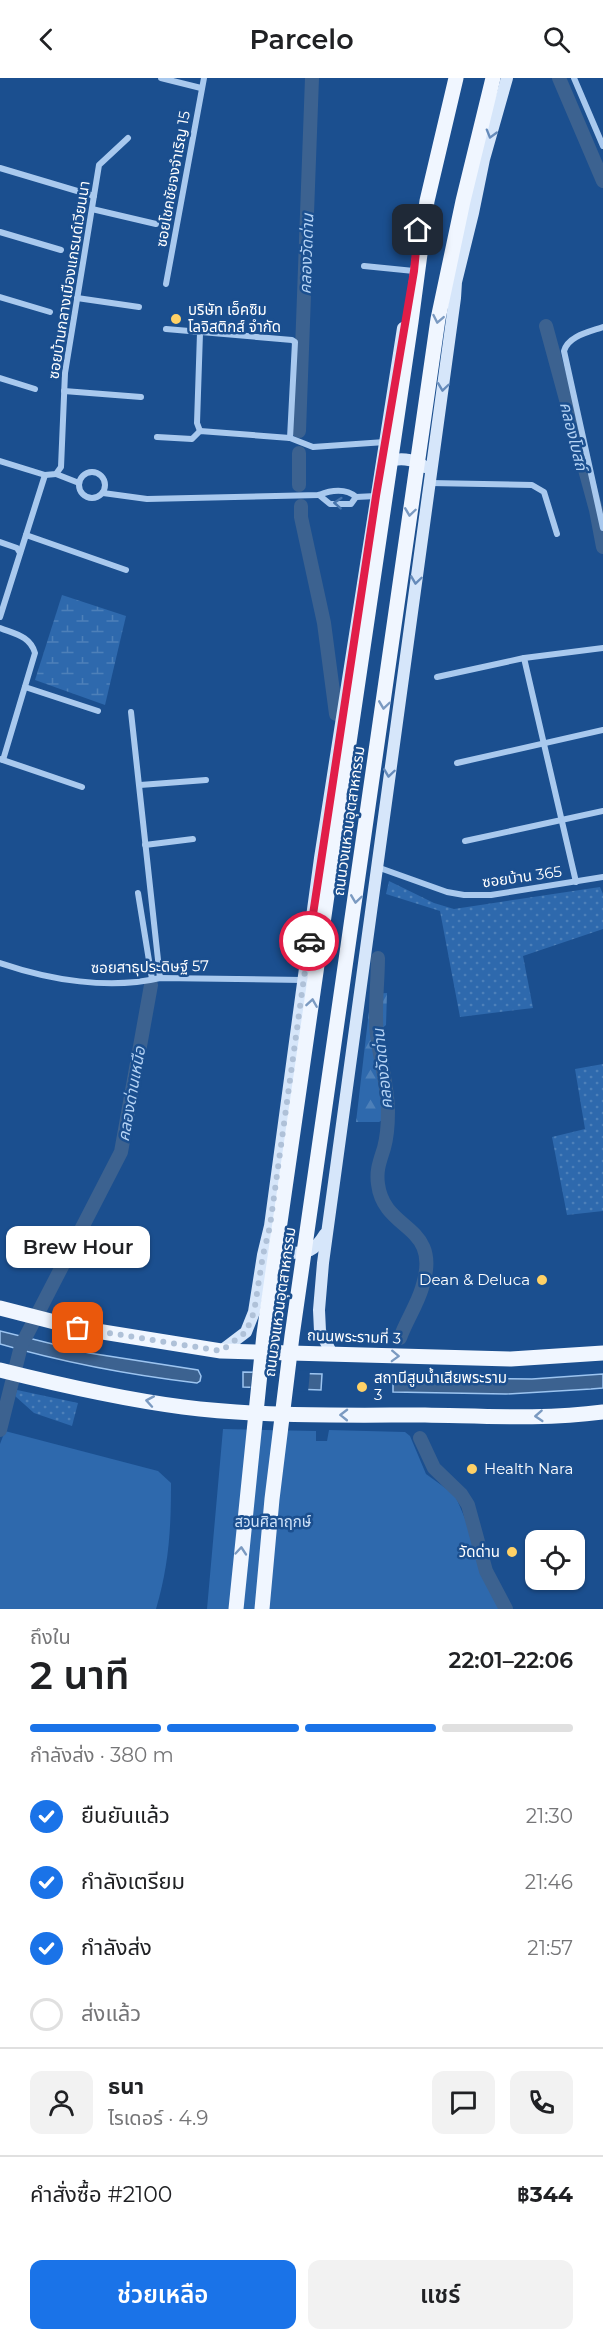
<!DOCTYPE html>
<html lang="th">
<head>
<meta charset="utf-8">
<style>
	:root { --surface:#fff; --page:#f2f2f2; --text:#202124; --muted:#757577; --line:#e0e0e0; --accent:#1a73e8 }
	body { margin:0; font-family:Montserrat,"Noto Sans Thai",sans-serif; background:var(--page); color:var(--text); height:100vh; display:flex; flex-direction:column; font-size:22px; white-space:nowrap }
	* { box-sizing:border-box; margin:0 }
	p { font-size:20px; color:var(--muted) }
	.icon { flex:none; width:33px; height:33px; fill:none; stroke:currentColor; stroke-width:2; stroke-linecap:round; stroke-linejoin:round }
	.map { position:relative; height:1531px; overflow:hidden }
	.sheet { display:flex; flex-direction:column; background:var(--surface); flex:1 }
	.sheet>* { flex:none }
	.tools { position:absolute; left:525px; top:1452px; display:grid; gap:12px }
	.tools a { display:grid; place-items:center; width:60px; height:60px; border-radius:12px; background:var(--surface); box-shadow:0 2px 4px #0004; font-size:30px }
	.pin { position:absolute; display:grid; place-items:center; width:51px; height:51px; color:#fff; margin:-26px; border-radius:12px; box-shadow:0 3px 9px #0006 }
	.courier { position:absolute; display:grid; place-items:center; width:60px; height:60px; margin:-30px; border:4px solid #e11d48; border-radius:50%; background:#fff; color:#222; box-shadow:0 2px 8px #0007 }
	.bubble { position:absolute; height:42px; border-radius:12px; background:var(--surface); box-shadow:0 2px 4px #0004; font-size:20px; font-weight:600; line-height:42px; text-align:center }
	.summary em { font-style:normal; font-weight:600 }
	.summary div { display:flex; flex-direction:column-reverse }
	.summary { display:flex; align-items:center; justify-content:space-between; height:102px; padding:0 30px }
	h1 { font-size:39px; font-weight:600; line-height:45px }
	.bar { display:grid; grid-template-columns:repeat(4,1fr); gap:9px 6px; align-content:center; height:72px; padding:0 30px }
	.bar i { height:8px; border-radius:4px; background:var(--line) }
	.bar .on { background:var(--accent) }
	.bar p { grid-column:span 4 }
	.line { display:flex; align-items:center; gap:15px; padding:0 30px; border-top:2px solid var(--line) }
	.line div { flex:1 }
	.round { display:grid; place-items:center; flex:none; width:63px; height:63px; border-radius:12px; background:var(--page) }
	ol { padding:0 30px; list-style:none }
	li { display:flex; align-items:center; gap:18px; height:66px }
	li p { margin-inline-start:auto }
	li .icon { padding:6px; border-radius:50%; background:var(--accent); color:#fff; stroke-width:4 }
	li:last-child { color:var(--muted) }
	li i { width:33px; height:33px; border:3px solid var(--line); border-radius:50% }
	.primary-button { display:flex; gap:12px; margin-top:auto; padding:12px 30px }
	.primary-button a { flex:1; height:69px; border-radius:12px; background:var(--accent); color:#fff; font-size:24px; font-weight:600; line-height:69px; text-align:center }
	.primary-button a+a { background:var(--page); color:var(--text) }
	header { display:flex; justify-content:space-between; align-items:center; height:78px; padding:0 30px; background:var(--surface); font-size:27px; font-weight:600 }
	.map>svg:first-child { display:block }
</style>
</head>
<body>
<header><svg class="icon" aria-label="back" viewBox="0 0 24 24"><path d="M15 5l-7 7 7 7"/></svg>Parcelo<svg class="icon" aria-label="search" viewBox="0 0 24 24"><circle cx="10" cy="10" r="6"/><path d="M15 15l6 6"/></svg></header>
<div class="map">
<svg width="603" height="1531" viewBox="0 0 603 1531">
	<defs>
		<pattern id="forest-firs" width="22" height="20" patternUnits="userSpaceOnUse" patternTransform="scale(1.5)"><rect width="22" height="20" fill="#2e69ad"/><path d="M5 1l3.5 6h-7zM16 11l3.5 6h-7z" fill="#4d80b9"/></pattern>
		<pattern id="wetland-marsh" width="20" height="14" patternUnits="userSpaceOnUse" patternTransform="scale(1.5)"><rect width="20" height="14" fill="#2e69ad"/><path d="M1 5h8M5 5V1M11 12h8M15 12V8" fill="none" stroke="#4d80b9"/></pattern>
		<pattern id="garden-dots" width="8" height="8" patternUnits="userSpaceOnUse" patternTransform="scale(1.5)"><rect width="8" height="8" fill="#2e69ad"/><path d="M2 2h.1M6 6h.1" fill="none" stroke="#4d80b9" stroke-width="1.8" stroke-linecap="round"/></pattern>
	</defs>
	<rect width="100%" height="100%" fill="#1b4f8f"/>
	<g fill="#2e69ad">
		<path d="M223,1351l93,2v10h11l2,-11 76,2 5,4 16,38 29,21 14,33 10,40 23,41h-295z"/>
		<path d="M5,1353l153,40 13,12c0,47 -2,81 -15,126h-156v-165z"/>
	</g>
	<path fill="url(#forest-firs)" d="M387,915l-1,32 -6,5 5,34 -1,55 -5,3h-23l15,-128z"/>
	<path fill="url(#wetland-marsh)" d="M62,517l64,21 -21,89 -70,-25z"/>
	<g fill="url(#garden-dots)">
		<path d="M389,803l45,22 20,6 146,-22 3,7v35l-80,27 10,52 -73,9 -20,-106 -54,-17z"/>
		<path d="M603,986v147l-36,4 -15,-78 33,-8 -10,-60z"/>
		<path d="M17,1312l61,13 -6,23 -38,-13 -19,-17z"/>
	</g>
	<g fill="#3c6290" stroke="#9cc4f0" stroke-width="1.5">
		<path d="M0,1253l89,22 109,17 3,6 -1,5 -3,2c-67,-8 -132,-20 -197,-39z"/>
		<path d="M243,1294l79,2 -1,16 -78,-3z"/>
		<path d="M603,1296v14l-12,1 -85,5 -113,-2v-15l139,2z"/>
	</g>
	<path fill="#1b4f8f" d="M253,1292l57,1 -2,21 -58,-2z"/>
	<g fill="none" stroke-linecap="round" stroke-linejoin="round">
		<g stroke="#3c6290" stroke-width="14">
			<path d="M559,0l44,103"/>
			<path d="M546,248l50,184 7,37"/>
			<path d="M299,353l13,-353"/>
			<path d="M299,375v32"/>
			<path d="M301,428v11l23,106 12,91"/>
			<path d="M378,880c0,25 -4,52 -1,77 3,25 11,52 11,77 0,11 -1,25 -4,36 -4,13 -8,22 -6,36 6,49 65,39 44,104 -5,17 -16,33 -22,50"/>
			<path d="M0,1352l21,-84 100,-194 30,-167"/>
			<path d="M420,1360l14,30 27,26 7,11 18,66 20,38"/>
		</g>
		<g stroke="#a9c9ee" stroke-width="6">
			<path d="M161,0l40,10"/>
			<path d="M574,0l29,68"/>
			<path d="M0,90l94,28"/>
			<path d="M92,131l64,15"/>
			<path d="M0,154l61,18"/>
			<path d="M364,188l50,5"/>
			<path d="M166,206l38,-206"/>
			<path d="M0,219l50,15"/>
			<path d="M77,220l62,9"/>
			<path d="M603,249c-14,5 -35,9 -39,24l39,177"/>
			<path d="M166,251l126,11 3,2 -5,96"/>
			<path d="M200,255l-3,90 3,8"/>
			<path d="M0,300l35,11"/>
			<path d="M64,313l77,6"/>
			<path d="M157,359l35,2 8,-8 90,7 23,9 72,-5"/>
			<path d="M0,383l45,14 11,-1 5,-7 4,-94 34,-208 29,-27"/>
			<circle cx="92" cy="407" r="13"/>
			<path d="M56,396l23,9"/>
			<path d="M430,405l102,2 12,7 13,42"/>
			<path d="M103,415l44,6 172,-4c12,-5 27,-7 37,2l20,-1"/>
			<path d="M319,417l11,9h21l5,-7"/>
			<path d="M26,457l100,35"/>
			<path d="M0,464l17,6 3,5"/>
			<path d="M0,539l45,-142"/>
			<path d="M0,550c15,6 30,8 35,25l-32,107"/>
			<path d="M524,580l52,224"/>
			<path d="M437,599l87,-19 79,-10"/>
			<path d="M25,609l73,24"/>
			<path d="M131,634l29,266"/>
			<path d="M0,681l82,28"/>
			<path d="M457,685l146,-33"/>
			<path d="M140,707l66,-5"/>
			<path d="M465,763l138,-30"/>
			<path d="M145,767l48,-6"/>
			<path d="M377,789l70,25 17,3h27l112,-18"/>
			<path d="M138,815l14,86"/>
			<path d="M0,885c50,17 109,27 160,15l143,2"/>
		</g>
		<g stroke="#d6e6fa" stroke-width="12">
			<path d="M386,386c10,-8 29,-5 39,3"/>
			<path d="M275,1160l2,5 10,10c21,0 27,-1 38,-19"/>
			<path d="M221,1273l25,-19 8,-20 9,-57 7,-29 50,-368 83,-530"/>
			<path d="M332,1276l-12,-23 -1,-21 4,-47 132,-965 1,-16 17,-69 11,-54 23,-81"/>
		</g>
		<g stroke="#f0f6ff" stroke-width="15">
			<path d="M0,1230l78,20 143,23 290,8 92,-6"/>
			<path d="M0,1292c60,15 122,29 183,37 79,10 163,8 242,8 59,1 120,5 178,-3"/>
		</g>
		<g stroke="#f0f6ff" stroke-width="15">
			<path d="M236,1531l28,-275 81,-564 66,-448 16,-121 29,-123"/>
			<path d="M262,1531l10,-110 20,-163 146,-1017 25,-118 30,-123"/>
		</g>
	</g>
	<defs><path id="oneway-chevron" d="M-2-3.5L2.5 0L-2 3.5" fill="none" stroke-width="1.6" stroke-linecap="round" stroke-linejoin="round" transform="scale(1.5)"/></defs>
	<g stroke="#668bba">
		<use href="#oneway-chevron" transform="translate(491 56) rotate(106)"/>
		<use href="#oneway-chevron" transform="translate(443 309) rotate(98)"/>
		<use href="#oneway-chevron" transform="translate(416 502) rotate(98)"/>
		<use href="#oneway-chevron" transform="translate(389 695) rotate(98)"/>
	</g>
	<g stroke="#7b9ac1">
		<use href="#oneway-chevron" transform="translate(438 241) rotate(101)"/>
		<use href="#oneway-chevron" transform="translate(410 434) rotate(98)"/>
		<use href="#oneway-chevron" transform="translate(384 627) rotate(98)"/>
		<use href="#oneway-chevron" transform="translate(356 821) rotate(98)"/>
		<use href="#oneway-chevron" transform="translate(312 925) rotate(-81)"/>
		<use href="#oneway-chevron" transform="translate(395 1278) rotate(2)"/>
		<use href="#oneway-chevron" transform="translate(150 1323) rotate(-170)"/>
		<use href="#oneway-chevron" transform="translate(344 1337) rotate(-179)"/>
		<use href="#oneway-chevron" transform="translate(539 1338) rotate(176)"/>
		<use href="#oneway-chevron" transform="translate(241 1473) rotate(-85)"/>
	</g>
	<use stroke="#4674ac" href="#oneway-chevron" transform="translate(338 425) rotate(-176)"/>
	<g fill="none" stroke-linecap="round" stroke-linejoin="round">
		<path stroke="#afc1d8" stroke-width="6" stroke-dasharray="0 10.8" d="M78,1250l143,23 25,-19 8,-20 9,-57 7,-29 39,-285"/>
		<path stroke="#e11d48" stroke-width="8" d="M309,863l67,-445 38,-225 4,-41"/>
	</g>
	<g fill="#ffd166" stroke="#1b4f8f" stroke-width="2">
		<circle cx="176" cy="241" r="6"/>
		<circle cx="542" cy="1202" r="6"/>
		<circle cx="362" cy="1309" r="6"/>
		<circle cx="472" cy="1391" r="6"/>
		<circle cx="512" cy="1474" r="6"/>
	</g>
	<g text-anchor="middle" stroke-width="5" stroke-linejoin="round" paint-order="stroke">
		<g font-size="15" fill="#fff" stroke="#1b4f8f">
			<text transform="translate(173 101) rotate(-80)" y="5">ซอยโชคชัยจงจำเริญ 15</text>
			<text transform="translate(69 202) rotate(-81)" y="5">ซอยบ้านกลางเมืองแกรนด์เวียนนา</text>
			<text transform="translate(349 743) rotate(-82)" y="5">ถนนวงแหวนอุตสาหกรรม</text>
			<text transform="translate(522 799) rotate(-8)" y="5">ซอยบ้าน 365</text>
			<text transform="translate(150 889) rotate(-1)" y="5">ซอยสาธุประดิษฐ์ 57</text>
			<text transform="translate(280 1224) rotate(-82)" y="5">ถนนวงแหวนอุตสาหกรรม</text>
			<text transform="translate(354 1259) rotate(2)" y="5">ถนนพระรามที่ 3</text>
		</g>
		<g font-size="15" fill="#fff" stroke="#1b4f8f" text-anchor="start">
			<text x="188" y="237">บริษัท เอ็คซิม<tspan x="188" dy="17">โลจิสติกส์ จำกัด</tspan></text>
			<text x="530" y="1207" text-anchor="end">Dean &amp; Deluca</text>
			<text x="374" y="1305">สถานีสูบน้ำเสียพระราม<tspan x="374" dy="17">3</tspan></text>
			<text x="484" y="1396">Health Nara</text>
			<text x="500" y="1479" text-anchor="end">วัดด่าน</text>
		</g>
		<g font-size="15" fill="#cfe3fa" stroke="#1b4f8f">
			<text x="273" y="1449">สวนศิลาฤกษ์</text>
		</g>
		<g font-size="16" font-style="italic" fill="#b5d3f5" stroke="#1b4f8f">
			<text transform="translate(306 176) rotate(-88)" y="6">คลองวัดด่าน</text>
			<text transform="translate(574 358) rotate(76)" y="6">คลองโบสถ์</text>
			<text transform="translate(382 991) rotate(-96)" y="6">คลองวัดด่าน</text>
			<text transform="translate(131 1016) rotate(-80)" y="6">คลองด่านเหนือ</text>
		</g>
	</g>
</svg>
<div class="tools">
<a><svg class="icon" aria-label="locate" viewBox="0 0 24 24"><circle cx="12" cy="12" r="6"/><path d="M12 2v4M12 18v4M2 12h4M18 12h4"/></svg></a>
</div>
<div class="pin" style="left:78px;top:1250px;background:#ea580c"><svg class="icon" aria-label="bag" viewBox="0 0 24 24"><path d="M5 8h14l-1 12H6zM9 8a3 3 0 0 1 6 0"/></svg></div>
<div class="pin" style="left:418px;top:152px;background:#1f2937"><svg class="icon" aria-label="home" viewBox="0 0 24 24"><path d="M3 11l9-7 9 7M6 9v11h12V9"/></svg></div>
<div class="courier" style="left:309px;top:863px"><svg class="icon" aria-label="car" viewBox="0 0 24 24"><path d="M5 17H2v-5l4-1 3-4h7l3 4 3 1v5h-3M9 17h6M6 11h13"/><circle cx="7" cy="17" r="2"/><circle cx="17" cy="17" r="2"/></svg></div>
<div class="bubble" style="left:6px;top:1148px;width:144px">Brew Hour</div>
</div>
<section class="sheet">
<div class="summary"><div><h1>2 นาที</h1><p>ถึงใน</p></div><em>22:01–22:06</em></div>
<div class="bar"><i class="on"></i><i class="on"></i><i class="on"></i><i></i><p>กำลังส่ง · 380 m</p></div>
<ol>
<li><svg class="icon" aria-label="check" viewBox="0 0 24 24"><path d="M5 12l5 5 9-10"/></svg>ยืนยันแล้ว<p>21:30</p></li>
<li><svg class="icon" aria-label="check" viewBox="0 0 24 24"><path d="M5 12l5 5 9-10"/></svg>กำลังเตรียม<p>21:46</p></li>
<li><svg class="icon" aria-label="check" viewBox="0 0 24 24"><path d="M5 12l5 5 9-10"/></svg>กำลังส่ง<p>21:57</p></li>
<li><i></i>ส่งแล้ว</li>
</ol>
<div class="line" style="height:108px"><a class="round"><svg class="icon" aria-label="person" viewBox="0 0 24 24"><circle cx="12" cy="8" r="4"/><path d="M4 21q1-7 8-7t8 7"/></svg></a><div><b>ธนา</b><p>ไรเดอร์ · 4.9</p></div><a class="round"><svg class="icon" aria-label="chat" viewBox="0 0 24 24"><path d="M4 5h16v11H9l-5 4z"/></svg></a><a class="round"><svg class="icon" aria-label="phone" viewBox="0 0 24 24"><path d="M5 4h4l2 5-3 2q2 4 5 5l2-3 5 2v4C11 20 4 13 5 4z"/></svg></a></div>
<div class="line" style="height:78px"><div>คำสั่งซื้อ #2100</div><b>฿344</b></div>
<div class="primary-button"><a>ช่วยเหลือ</a><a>แชร์</a></div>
</section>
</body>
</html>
